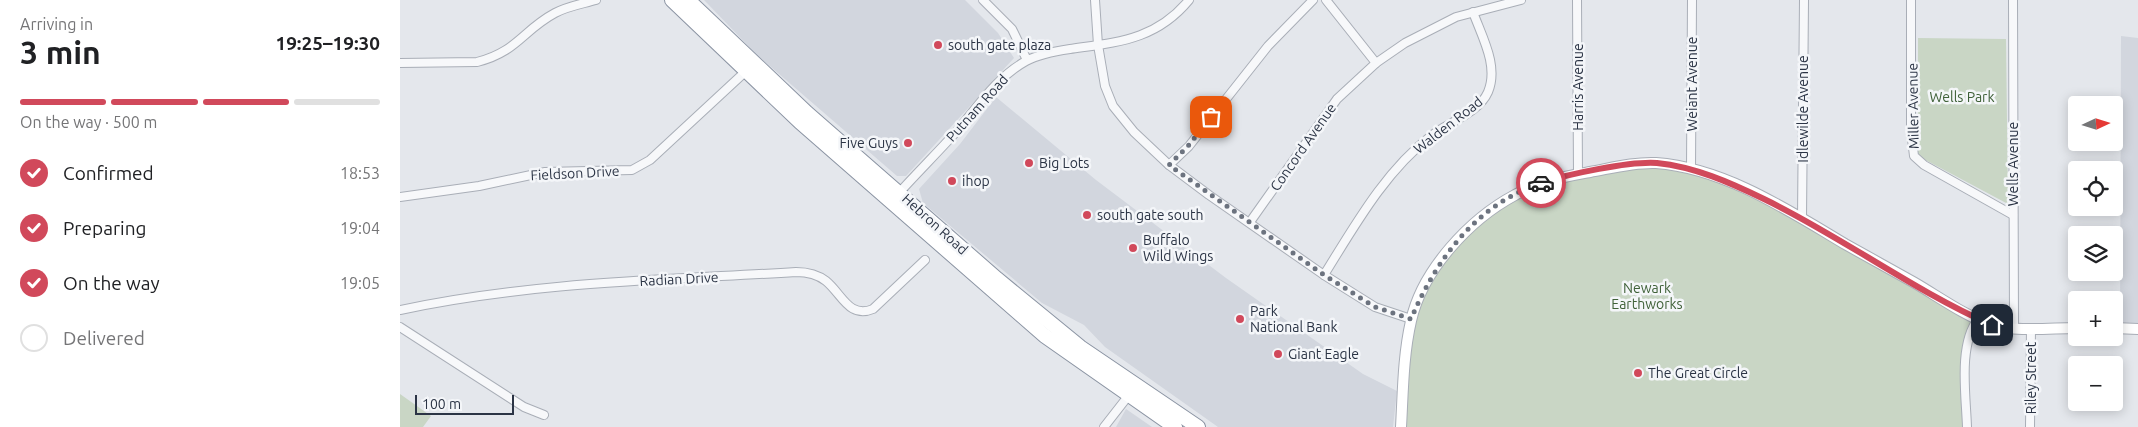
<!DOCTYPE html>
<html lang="en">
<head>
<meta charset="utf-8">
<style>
	:root { --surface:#fff; --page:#f6f6f6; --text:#202124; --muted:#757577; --line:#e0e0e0; --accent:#d1495b }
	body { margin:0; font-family:Ubuntu,sans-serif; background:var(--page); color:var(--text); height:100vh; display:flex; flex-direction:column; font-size:19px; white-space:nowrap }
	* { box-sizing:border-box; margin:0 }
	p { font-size:16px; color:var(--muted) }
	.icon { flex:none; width:28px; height:28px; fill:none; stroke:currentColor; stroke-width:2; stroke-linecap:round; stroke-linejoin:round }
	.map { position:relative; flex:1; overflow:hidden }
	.sheet { display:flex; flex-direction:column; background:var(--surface); width:400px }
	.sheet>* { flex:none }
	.needle { width:32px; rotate:86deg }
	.buttons { position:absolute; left:1668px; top:96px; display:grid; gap:10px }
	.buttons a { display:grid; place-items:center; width:55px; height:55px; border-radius:5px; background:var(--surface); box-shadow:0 2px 12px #0003; font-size:25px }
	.scale { position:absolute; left:15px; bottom:12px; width:99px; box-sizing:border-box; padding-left:5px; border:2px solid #2b3445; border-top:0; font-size:14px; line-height:18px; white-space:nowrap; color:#2b3445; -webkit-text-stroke:4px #f4f6f9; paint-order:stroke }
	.pin { position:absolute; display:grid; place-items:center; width:42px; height:42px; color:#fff; margin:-21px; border-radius:10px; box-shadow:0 2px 8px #0006 }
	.courier { position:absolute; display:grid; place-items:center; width:50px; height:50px; margin:-25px; border:4px solid #d1495b; border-radius:50%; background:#fff; color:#222; box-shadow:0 1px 6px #0007 }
	.headline em { font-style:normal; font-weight:600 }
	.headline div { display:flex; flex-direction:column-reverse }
	.headline { display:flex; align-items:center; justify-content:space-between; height:85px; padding:0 20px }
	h1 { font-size:32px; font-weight:600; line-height:38px }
	.bar { display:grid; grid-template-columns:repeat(4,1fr); gap:8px 5px; align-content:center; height:60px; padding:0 20px }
	.bar i { height:6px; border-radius:4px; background:var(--line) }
	.bar .on { background:var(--accent) }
	.bar p { grid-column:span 4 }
	ol { padding:0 20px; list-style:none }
	li { display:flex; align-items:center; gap:15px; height:55px }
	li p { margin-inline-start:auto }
	li .icon { padding:5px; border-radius:50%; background:var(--accent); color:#fff; stroke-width:4 }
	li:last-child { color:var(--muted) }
	li i { width:28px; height:28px; border:2px solid var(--line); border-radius:50% }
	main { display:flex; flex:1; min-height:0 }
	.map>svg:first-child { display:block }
</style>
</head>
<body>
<main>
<section class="sheet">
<div class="headline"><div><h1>3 min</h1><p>Arriving in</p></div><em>19:25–19:30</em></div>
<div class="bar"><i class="on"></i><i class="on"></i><i class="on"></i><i></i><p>On the way · 500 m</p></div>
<ol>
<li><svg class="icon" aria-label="check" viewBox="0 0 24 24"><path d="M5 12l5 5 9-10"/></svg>Confirmed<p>18:53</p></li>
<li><svg class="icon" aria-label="check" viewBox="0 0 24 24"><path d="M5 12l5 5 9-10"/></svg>Preparing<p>19:04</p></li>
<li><svg class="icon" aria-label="check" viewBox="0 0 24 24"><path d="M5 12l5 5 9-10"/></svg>On the way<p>19:05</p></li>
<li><i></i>Delivered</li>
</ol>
</section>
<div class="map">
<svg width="1738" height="427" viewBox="0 0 1738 427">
	<rect width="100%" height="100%" fill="#e4e7ec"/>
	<g fill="#d2d6de">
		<path d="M304,0h261l33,33 16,25 -108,118h-9l-140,-121z"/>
		<path d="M1721,36l17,2v287h-18z"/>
		<path d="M596,97l100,83 130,98 137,96 34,17 -4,36h-175l-113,-80 -21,-22 -42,-22 -119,-100 -4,-14 41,-45z"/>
		<path d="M726,409l26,18h-36z"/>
	</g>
	<g fill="#c9d6c5">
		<path d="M1518,38l88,1 2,165 -90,-48z"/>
		<path d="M1256,163l71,18 251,138 -12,24 1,84h-566l6,-82 18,-58 34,-49 74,-52z"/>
		<path d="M0,394l31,22 -8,11h-23z"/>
	</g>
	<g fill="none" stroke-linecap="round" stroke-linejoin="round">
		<g stroke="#a9aeb7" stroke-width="10">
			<g id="street">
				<path d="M583,0l29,29 15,31"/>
				<path d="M695,0l3,45 7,41 8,20 21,26 35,33 40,30 115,80 51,32 36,12"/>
				<path d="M926,0l50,63"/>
				<path d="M1177,0l1,174"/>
				<path d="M1511,0v131l3,25 10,9 89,50"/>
				<path d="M1613,0l1,327"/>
				<path d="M0,63l77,-1c40,-10 46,-32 78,-49 13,-7 27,-9 41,-13"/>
				<path d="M769,165l20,-19 79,-100 45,-46"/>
				<path d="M1291,169l1,-169"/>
				<path d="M497,195c20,-22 40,-42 60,-64 21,-25 40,-54 69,-70 13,-7 30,-10 44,-12 48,-7 86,-9 119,-49"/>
				<path d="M0,197l79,-11 66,-14 87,-2 18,-10 95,-88"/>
				<path d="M1402,218l2,-218"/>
				<path d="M850,222l87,-123 39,-36 29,-20 51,-26 65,-17"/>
				<path d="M924,275c30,-48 61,-104 107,-139 16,-13 48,-23 57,-44 11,-26 -6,-55 -15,-80"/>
				<path d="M0,310c130,-28 264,-30 396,-38 11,0 21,2 30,9 16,13 23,38 47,28l52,-49"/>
				<path d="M0,327l124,80 20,8"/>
				<path d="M704,427l25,-32"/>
				<path d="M1567,427c-1,-32 -9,-82 11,-108"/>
				<path d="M1630,427l1,-99"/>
			</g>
		</g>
		<g stroke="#a9aeb7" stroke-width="12">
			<g id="secondary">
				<path d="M1714,328l24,1"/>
				<path d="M1001,427c2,-35 2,-71 10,-106 11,-51 59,-102 104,-126 24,-14 48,-18 75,-23 22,-4 44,-10 66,-9 68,5 132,47 189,81 23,13 47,26 70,39 24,14 50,33 77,42 24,7 59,3 84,3"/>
			</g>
		</g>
		<g stroke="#8b94a3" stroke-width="16">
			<g id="highway">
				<path d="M272,0l128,122 245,214 130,91"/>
				<path d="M288,0l119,113 190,166 83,68 118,80"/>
			</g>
		</g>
		<use href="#street" stroke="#f7f8fa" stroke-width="8"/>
		<use href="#secondary" stroke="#fff" stroke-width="10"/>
		<use href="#highway" stroke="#fff" stroke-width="14"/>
	</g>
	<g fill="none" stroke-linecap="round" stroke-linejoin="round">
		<path stroke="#6c737f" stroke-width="5" stroke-dasharray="0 9" d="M811,117l-23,29 -19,19 155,110 51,32 36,12c26,-61 65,-114 130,-136"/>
		<path stroke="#d1495b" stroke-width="6" d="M1141,183c27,-9 89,-22 116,-20 38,4 72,19 107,36 77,37 150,92 228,126"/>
	</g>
	<g fill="#d1495b" stroke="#f4f6f9" stroke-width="2">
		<circle cx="538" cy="45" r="5"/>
		<circle cx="508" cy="143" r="5"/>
		<circle cx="629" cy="163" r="5"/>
		<circle cx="552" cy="181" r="5"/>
		<circle cx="687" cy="215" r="5"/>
		<circle cx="733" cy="248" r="5"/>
		<circle cx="840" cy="319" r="5"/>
		<circle cx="878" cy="354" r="5"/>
		<circle cx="1238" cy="373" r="5"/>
	</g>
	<g text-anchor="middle" stroke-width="5" stroke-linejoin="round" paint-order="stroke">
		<g font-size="14" fill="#2b3445" stroke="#f4f6f9" text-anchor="start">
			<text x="548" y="50">south gate plaza</text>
			<text x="498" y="148" text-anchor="end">Five Guys</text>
			<text x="639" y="168">Big Lots</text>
			<text x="562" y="186">ihop</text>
			<text x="697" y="220">south gate south</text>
			<text x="743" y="245">Buffalo<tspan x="743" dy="16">Wild Wings</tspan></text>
			<text x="850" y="316">Park<tspan x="850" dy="16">National Bank</tspan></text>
			<text x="888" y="359">Giant Eagle</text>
			<text x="1248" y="378">The Great Circle</text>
		</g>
		<g font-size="14" fill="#2b3445" stroke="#f4f6f9">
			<text transform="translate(1292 84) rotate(-90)" y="5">Weiant Avenue</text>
			<text transform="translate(1178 87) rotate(-90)" y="5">Harris Avenue</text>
			<text transform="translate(1513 106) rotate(-91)" y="5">Miller Avenue</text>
			<text transform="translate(577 108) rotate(-48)" y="5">Putnam Road</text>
			<text transform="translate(1403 109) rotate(-90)" y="5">Idlewilde Avenue</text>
			<text transform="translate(1048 125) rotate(-38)" y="5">Walden Road</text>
			<text transform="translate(903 147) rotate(-55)" y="5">Concord Avenue</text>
			<text transform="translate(1613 164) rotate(-90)" y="5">Wells Avenue</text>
			<text transform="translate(175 173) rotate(-3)" y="5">Fieldson Drive</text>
			<text transform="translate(535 224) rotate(42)" y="5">Hebron Road</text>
			<text transform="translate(279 279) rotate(-3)" y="5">Radian Drive</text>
			<text transform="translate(1631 378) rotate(-90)" y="5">Riley Street</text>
		</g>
		<g font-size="14" fill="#3f6138" stroke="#f4f6f9">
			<text x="1562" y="102">Wells Park</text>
			<text x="1247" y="293">Newark<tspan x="1247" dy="16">Earthworks</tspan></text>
		</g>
	</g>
</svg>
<div class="buttons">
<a><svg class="needle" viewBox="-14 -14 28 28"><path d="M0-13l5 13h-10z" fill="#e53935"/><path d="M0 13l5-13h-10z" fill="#757577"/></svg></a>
<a><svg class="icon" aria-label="locate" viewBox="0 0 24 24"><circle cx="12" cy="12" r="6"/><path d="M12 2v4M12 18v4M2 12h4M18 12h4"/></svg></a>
<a><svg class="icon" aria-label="layers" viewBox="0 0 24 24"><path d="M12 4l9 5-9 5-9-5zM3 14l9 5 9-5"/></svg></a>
<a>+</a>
<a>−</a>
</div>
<div class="scale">100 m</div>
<div class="pin" style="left:811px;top:117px;background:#ea580c"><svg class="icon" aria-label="bag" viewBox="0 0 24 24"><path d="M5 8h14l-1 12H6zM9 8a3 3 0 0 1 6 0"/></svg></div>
<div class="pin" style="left:1592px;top:325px;background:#1f2937"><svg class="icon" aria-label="home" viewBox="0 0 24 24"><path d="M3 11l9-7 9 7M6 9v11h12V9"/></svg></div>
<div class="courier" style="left:1141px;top:183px"><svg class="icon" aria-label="car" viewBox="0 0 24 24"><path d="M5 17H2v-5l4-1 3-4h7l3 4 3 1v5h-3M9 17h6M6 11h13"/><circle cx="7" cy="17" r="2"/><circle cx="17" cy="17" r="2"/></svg></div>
</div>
</main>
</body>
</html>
